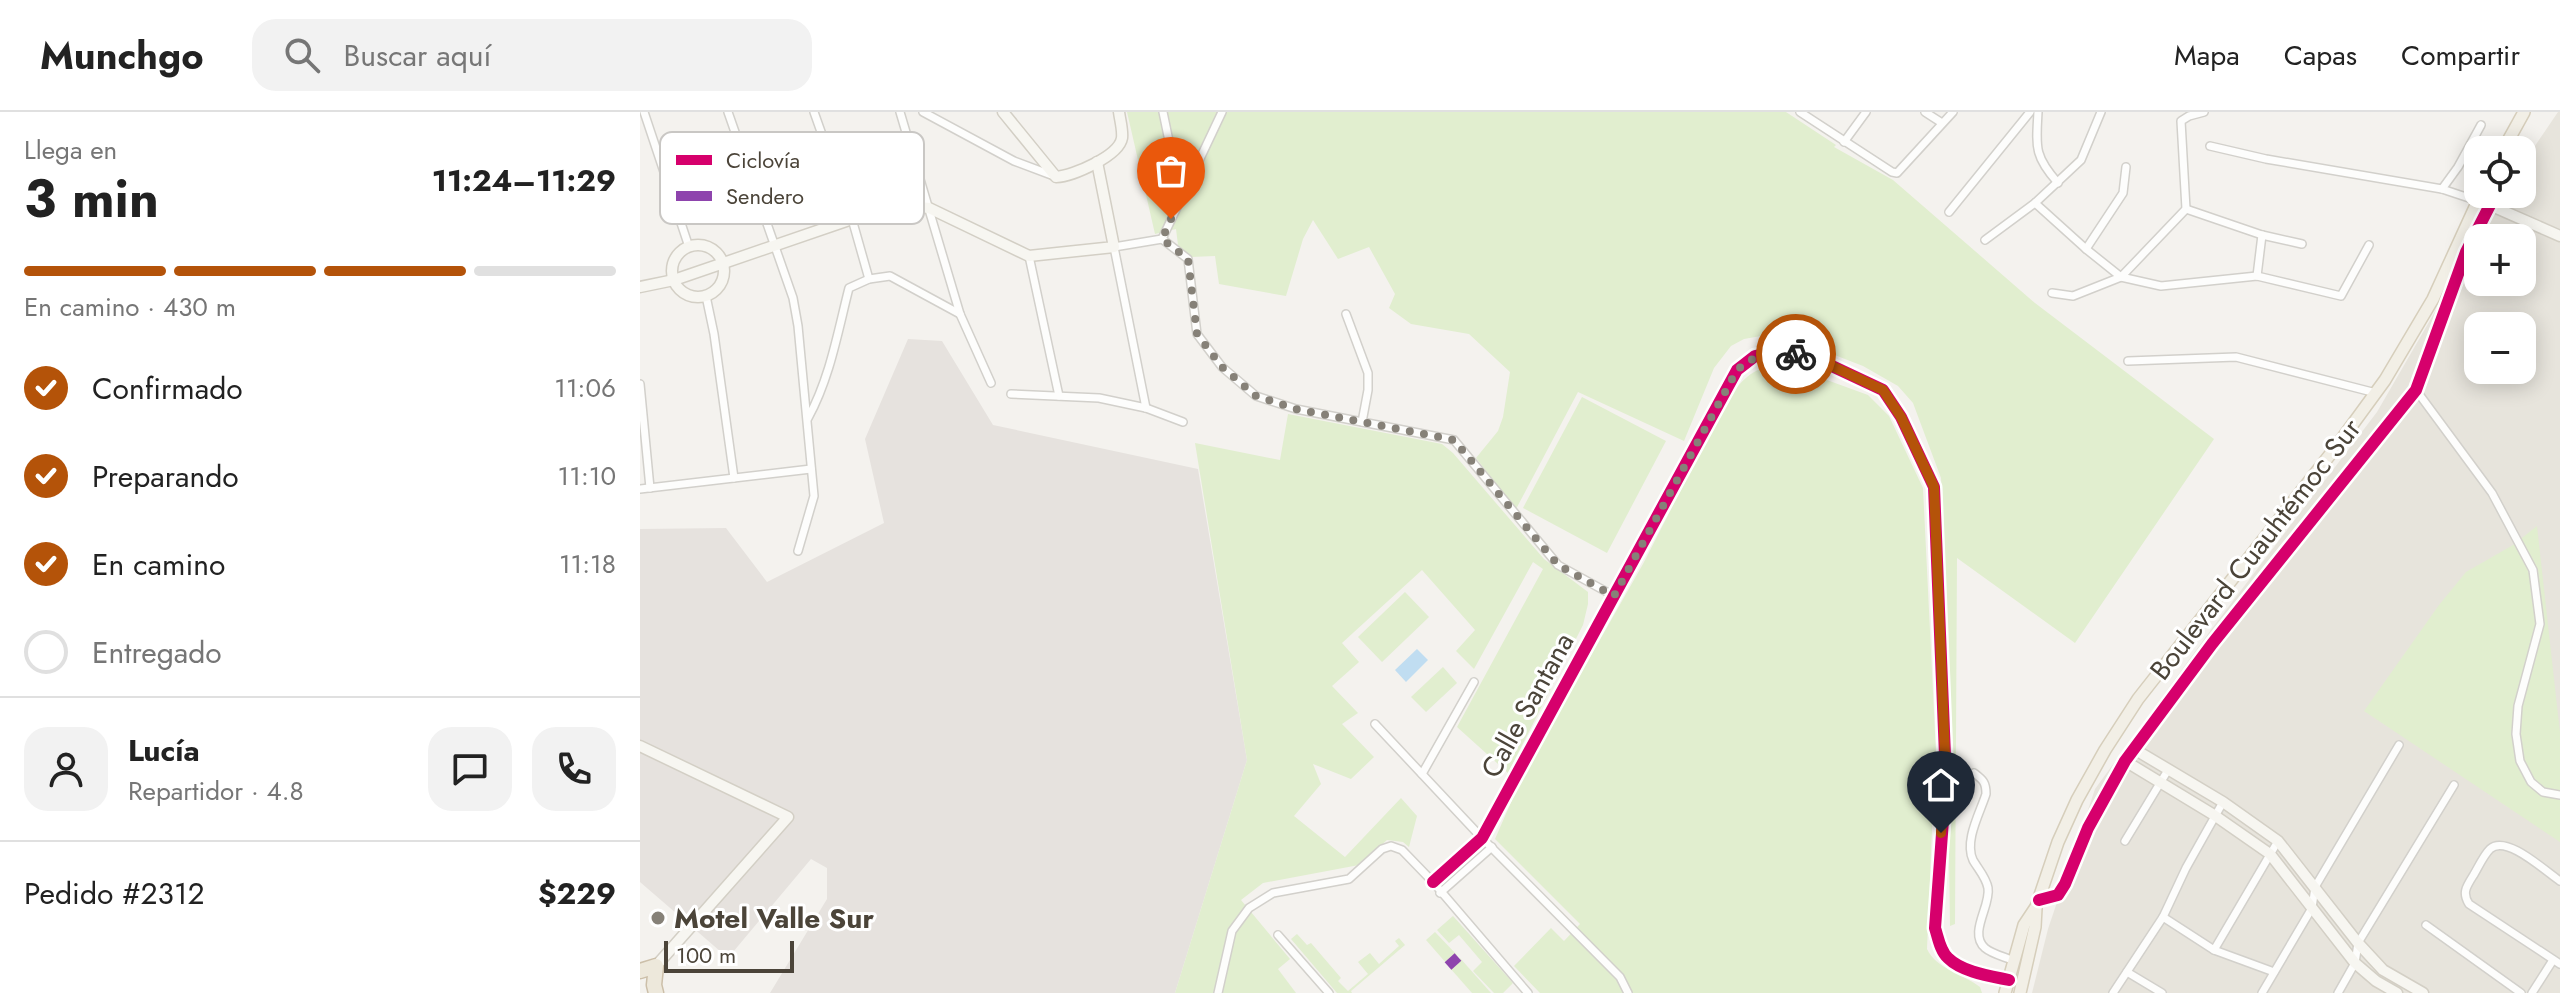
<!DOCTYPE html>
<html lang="es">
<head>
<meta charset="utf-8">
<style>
	:root { --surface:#fff; --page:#f2f2f2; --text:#222; --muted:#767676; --line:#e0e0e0; --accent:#b45309 }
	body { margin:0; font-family:Jost,sans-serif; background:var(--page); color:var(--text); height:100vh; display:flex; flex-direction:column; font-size:30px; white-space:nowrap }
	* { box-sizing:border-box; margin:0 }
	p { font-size:26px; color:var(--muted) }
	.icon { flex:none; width:44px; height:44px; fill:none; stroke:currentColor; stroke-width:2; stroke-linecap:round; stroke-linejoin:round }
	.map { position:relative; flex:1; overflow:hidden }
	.details { display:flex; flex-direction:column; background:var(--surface); width:640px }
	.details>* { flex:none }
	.tools { position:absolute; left:1824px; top:24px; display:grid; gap:16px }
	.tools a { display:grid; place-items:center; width:72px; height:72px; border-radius:16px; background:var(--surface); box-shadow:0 4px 20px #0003; font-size:40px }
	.scale { position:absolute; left:24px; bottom:20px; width:130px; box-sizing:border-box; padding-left:8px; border:4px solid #4b4439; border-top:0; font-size:22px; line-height:28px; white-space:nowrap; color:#4b4439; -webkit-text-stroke:6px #fff; paint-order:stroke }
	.pin { position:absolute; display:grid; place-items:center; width:68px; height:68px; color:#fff; margin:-82px -34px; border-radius:50% 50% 50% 0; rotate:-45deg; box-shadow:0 0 8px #0007 }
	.pin .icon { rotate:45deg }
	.courier { position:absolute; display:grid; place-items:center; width:80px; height:80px; margin:-40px; border:6px solid #b45309; border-radius:50%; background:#fff; color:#222; box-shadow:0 2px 10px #0007 }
	.head em { font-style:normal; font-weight:700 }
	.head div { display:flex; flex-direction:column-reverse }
	.head { display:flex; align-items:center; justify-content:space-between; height:136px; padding:0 24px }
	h1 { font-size:52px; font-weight:700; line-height:60px }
	.bar { display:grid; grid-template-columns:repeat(4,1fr); gap:12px 8px; align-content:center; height:96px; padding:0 24px }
	.bar i { height:10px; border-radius:6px; background:var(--line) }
	.bar .on { background:var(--accent) }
	.bar p { grid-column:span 4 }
	.line { display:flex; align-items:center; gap:20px; padding:0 24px; border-top:2px solid var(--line) }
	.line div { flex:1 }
	.round { display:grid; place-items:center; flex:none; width:84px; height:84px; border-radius:24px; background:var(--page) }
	ol { padding:0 24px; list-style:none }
	li { display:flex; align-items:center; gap:24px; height:88px }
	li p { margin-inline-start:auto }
	li .icon { padding:8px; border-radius:50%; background:var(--accent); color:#fff; stroke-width:4 }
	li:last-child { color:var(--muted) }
	li i { width:44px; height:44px; border:4px solid var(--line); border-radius:50% }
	header { display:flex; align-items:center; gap:48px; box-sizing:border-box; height:112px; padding:0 40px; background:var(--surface); border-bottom:2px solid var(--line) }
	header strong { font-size:38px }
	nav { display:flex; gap:44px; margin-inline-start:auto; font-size:28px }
	.search { width:560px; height:72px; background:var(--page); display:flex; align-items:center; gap:20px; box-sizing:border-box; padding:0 28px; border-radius:24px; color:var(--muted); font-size:30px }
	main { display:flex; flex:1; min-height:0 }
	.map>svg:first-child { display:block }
</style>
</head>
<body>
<header>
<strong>Munchgo</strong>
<div class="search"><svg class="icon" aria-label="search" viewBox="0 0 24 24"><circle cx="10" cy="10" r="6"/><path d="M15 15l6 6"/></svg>Buscar aquí</div>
<nav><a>Mapa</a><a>Capas</a><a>Compartir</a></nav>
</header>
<main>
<section class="details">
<div class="head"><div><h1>3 min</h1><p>Llega en</p></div><em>11:24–11:29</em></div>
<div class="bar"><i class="on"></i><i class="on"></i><i class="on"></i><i></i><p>En camino · 430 m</p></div>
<ol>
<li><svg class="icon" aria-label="check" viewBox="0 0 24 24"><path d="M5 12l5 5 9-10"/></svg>Confirmado<p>11:06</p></li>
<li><svg class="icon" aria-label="check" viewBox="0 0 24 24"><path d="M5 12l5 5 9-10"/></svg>Preparando<p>11:10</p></li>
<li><svg class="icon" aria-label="check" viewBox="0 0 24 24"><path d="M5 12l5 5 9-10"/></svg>En camino<p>11:18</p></li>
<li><i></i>Entregado</li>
</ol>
<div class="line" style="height:144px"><a class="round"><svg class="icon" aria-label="person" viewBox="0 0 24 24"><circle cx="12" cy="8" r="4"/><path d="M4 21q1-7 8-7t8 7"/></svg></a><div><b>Lucía</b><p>Repartidor · 4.8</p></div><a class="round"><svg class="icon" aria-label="chat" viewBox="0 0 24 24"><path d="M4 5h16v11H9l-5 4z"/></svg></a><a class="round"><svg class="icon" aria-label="phone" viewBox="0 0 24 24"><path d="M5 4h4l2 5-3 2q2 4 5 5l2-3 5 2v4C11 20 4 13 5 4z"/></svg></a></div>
<div class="line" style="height:104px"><div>Pedido #2312</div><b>$229</b></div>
</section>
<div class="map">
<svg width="1920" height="881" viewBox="0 0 1920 881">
	<rect width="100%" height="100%" fill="#f4f2ee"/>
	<path fill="#e7e4dc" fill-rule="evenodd" d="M1918,0h2v881h-528l16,-64 47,-140 118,-162 164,-215 126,-218h19v-29zM1838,126h44v44h-44zM1838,214h44v44h-44z"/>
	<path fill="#e6e2de" d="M268,227l34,2 51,84 205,44 49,291 -72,233h-405l57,-94v-31l-16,-9 -83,99 -88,-76v-353l86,-1 41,54 117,-59 -19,-84z"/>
	<g fill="#e1eecf">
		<path d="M487,0h659l50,33 -2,2 59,33 142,123 179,136 -139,204 -118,-85 -2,366 -5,2 -5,-368 -4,-80 -28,-75 -15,-17 -35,-20 -75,-29 -21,-2 -23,4 -13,7 -17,22 -30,73 -106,-49 -62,117 -40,-51 22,-27 5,-14 7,-45 -41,-38 -58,-10 -22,-16 6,-14 -26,-47 -31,12 -25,-39 -10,19 -17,57 -67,-12 -4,-28 -24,1 -13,-12 -2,-16 -21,5z"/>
		<path d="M1143,252l85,31 21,21 34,72 14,286 -4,32 -6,143c9,20 37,25 53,38l2,6h-442l-26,-27 37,-38 13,13 16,-17 -85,-85 27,-62 121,-213 85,-166c18,-22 26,-31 55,-34z"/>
		<path d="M942,285l84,44 -59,112 -84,-45z"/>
		<path d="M648,302l154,30 11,9 91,106 44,33v12l-5,21 -75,148 -51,-46 86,-158 -10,-7 -59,107 -18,-18 19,-21 -53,-60 -80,73 17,19 -27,24 26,27 -16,11 32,33 -23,22 -38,-15 8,20 -27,32 51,41 56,-59 16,18 -8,31 -6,-5 -16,-2 -28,25 -96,18 -22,17 49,59 -12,10 18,24h-121l72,-233 -52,-317 85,17z"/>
		<path d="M1897,414l23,207v109l-196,-131 75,-106 27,-33 47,-27z"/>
		<path d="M765,480l24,25 -47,45 -24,-25z"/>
		<path d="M803,555l14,16 -31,29 -15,-15z"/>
		<path d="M813,804l60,67 -10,10h-9l-21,-22 9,-9 -23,-27 -10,8 -12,-13z"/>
		<path d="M795,820l22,23 -10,9 -21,-24z"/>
		<path d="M657,822l10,11 4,-2 30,35 -3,3 10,10 20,-17 -10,-12 12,-9 9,11 20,-18 -4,-5 4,-3 6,7 -54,46 1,2h-15l-46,-54z"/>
		<path d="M820,846l31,35h-19l-22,-25z"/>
	</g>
	<path fill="#c0ddf1" d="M777,537l11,11 -22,22 -11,-12z"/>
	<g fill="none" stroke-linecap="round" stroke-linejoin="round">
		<g stroke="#d2d0cb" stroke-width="10">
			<g id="street">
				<path d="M4,0l45,135"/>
				<path d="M88,0l65,186 5,28 16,170 -16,55"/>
				<path d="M174,0l38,107 17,60"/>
				<path d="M260,0l60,202 31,69"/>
				<path d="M283,0l91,49 40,15"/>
				<path d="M523,0l18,87"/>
				<path d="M1160,0l92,60 5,1 56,-61"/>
				<path d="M1285,0l17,11"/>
				<path d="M1398,0c-2,35 -4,44 20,71"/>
				<path d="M1204,30l22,-30"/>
				<path d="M1570,34l56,13 176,30 36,12"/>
				<path d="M1802,77l16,-22 23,-42"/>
				<path d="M1395,91l51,46 35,28 40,9 96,-10 84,20 28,-51"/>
				<path d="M1546,97l76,26 40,9"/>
				<path d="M1309,100l81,-100"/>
				<path d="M522,127l26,20 9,75 25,33 34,29 40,13 158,31 104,125 56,31"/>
				<path d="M522,127l60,-127"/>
				<path d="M1345,128l50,-37 46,-43 20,-48"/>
				<path d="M1446,137l37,-56 3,-26"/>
				<path d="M389,144l30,140"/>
				<path d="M1617,164l5,-41"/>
				<path d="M1412,181l21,3 48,-19 65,-68 -5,-88 8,-5 15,-4"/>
				<path d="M66,184l8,38 20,144"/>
				<path d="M706,202l22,59v17l-6,32"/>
				<path d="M1488,249l108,-4 140,36"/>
				<path d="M0,272l10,104"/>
				<path d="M1776,278l76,103 41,77 7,54 -22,82 -2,28 4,27 11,21 12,10 17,3"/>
				<path d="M371,282l88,4 47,10 37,14"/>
				<path d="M506,296l-32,-161 48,-8"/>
				<path d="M168,306c22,-40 30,-87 41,-130l20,-9 21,-3 70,38"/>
				<path d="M0,377l171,-20"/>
				<path d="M735,612l107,114 138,139 8,16"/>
				<path d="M1334,661c9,7 12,9 12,21 -6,19 -22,47 -13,66 5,9 13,17 15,28 3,18 -20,45 -3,60 7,6 20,9 29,13"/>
				<path d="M782,662l52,-92"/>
				<path d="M1485,729l43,-71"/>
				<path d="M1920,769c-15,-10 -54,-47 -70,-32 -7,7 -12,19 -17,27 -7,11 -11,17 -4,28l91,60"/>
				<path d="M793,770l49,-44 255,-468 18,-14 28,-6 34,9 66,31 18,27 33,70 12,293 -11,148c3,9 5,23 13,30 14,14 42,18 61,22"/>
				<path d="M800,781l52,-46"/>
				<path d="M1523,805l51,33 60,22"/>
				<path d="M1786,813l95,68"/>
				<path d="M638,823l51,58"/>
				<path d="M1574,838l64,-109"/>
				<path d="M1487,860l35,21"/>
				<path d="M578,881l14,-62 17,-23 24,-15 76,-14 33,-30 9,-3 11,4 31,32 95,111"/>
				<path d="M1473,881l50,-76 23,-49 37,-66"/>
				<path d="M1622,881l50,-85 3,-21 84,-142"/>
				<path d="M1698,881l17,-30 3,-20 96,-158"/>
				<path d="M1892,881l21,-33"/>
			</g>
		</g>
		<g stroke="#d3cfc5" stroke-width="13">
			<g id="secondary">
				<path d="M363,0l53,65c17,-1 63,-21 66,-39 1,-8 -2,-18 -3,-26"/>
				<path d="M1845,91l75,33"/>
				<circle cx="58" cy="159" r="26"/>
				<path d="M0,175l34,-7 178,-61 58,-13 19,2 100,48 85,-9 -17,-85"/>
				<path d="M0,634l148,71 -132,149"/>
				<path d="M1494,637l89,53 55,39 80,102 25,27 40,23"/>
				<path d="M1485,649l89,54 56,39 85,109 21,18 21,12"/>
				<path d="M1399,788l19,-5 7,-11 23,-56 37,-67 87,-117 204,-254 50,-138 24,-47"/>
			</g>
		</g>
		<g stroke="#d6cebb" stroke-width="14">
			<g id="primary">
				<path d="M1863,38l21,-38"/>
				<path d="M1365,881l19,-68 12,-18 22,-65 19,-42 28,-50 33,-51 198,-252 49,-67 48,-81 48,-105"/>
				<path d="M1380,881l15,-66 1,-19"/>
			</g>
		</g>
		<g stroke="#ccbfa9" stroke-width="17">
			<path id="highway" d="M0,859l16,-5 -2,19 2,8"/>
		</g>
		<use href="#street" stroke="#fdfdfc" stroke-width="7"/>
		<use href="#secondary" stroke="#f7f6f1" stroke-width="10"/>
		<use href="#primary" stroke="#f2efe6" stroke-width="11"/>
		<use href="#highway" stroke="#ede8db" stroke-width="14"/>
		<path stroke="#8e44ad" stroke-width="10" stroke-dasharray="20 10" stroke-linecap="butt" d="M808,854l10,-9"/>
		<g stroke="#fff" stroke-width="17">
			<g id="cycleway">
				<path d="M793,770l49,-44 255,-468 18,-14 28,-6 34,9 66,31 18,27 33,70 12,293 -11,148c3,9 5,23 13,30 14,14 42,18 61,22"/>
				<path d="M1399,788l19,-5 7,-11 23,-56 37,-67 87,-117 204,-254 50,-138 24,-47"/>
			</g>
		</g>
		<use href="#cycleway" stroke="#d6006c" stroke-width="12"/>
	</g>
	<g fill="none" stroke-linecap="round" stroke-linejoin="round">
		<path stroke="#868178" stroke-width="8" stroke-dasharray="0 14.4" d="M531,107l-9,20 26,20 9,75 25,33 34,29 40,13 158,31 104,125 56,31 123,-226c19,-15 34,-23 59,-16"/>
		<path stroke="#b45309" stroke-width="10" d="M1156,242l21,5 66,31 18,27 33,70 12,293 -5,53"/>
	</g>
	<circle fill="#868178" stroke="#fff" stroke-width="3" cx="18" cy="806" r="8"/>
	<g text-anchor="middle" stroke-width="6" stroke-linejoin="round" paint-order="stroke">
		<g font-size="28" fill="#4b4439" stroke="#fff">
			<text transform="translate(1615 437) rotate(-52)" y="10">Boulevard Cuauhtémoc Sur</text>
			<text transform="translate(887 593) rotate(-61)" y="10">Calle Santana</text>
		</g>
		<g font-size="28" font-weight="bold" fill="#4b4439" stroke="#fff" text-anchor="start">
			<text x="34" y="816">Motel Valle Sur</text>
		</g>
	</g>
	<rect x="20" y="20" width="264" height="92" rx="12" fill="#fff" stroke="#c9c7c4" stroke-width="2"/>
	<rect x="36" y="43" width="36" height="10" fill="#d6006c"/>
	<rect x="36" y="79" width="36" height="10" fill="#8e44ad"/>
	<g font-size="22" fill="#4b4439">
		<text x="86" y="56">Ciclovía</text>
		<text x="86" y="92">Sendero</text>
	</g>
</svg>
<div class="tools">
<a><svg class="icon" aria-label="locate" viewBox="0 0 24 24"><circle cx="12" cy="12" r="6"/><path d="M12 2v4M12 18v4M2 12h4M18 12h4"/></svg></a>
<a>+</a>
<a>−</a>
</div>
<div class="scale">100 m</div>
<div class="pin" style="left:531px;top:107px;background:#ea580c"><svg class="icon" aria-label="bag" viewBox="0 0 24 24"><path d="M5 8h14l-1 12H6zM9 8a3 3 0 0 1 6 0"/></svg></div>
<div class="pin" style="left:1301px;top:721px;background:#1f2937"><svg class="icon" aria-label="home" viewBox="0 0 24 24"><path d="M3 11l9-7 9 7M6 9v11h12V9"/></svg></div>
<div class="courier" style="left:1156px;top:242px"><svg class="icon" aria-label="bike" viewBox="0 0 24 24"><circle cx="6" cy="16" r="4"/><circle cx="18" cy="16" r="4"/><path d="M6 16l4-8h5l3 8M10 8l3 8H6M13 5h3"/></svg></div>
</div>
</main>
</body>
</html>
